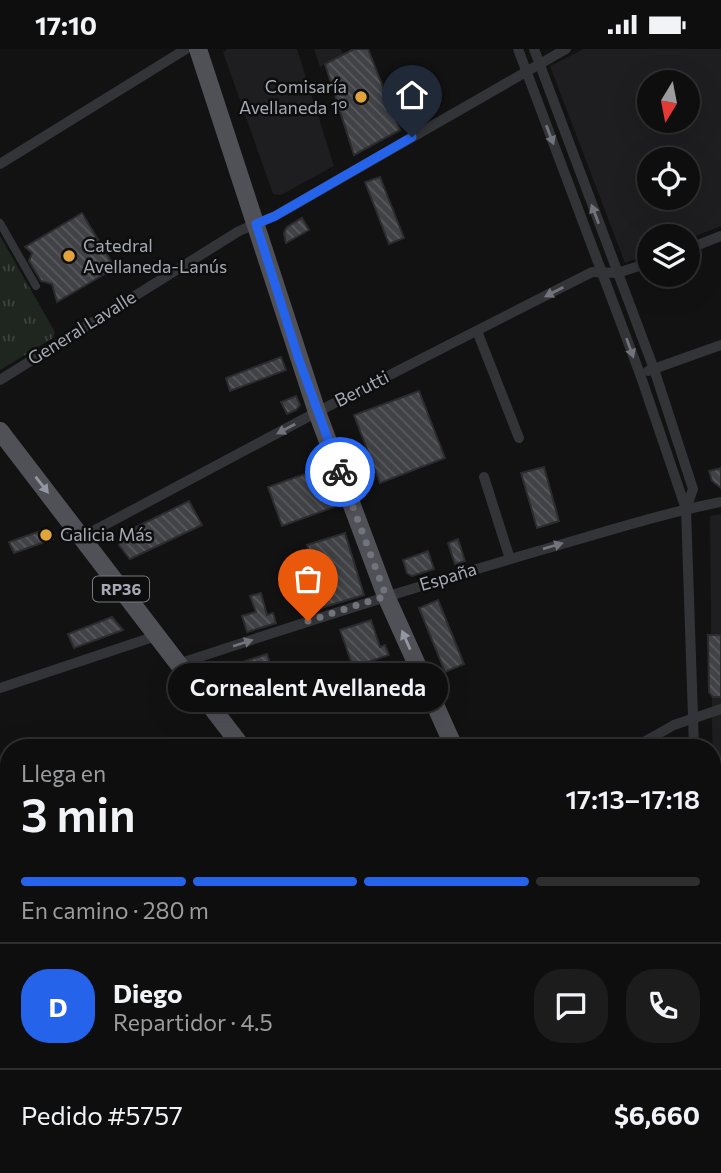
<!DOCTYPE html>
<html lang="es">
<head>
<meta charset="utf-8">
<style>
	:root { --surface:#0e0e0e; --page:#1c1c1c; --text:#f1f3f6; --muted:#9b9c9e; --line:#2e2e2e; --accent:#2563eb }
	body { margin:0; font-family:Commissioner,sans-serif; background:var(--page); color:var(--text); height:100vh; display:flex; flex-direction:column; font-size:26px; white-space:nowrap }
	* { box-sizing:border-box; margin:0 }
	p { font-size:23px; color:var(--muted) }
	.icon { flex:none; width:38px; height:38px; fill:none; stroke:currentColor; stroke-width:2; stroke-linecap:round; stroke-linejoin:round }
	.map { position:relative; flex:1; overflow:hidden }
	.sheet { position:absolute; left:0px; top:690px; width:721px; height:436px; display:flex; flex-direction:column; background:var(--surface); border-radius:28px 28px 0 0; box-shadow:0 7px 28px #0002,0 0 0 2px var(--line) }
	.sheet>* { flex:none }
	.needle { width:46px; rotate:190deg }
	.fabs { position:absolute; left:637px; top:21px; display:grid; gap:14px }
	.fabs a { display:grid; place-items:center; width:63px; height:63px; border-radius:50%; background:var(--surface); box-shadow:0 7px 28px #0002,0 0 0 2px var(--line); font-size:35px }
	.pin { position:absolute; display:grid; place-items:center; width:60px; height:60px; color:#fff; margin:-72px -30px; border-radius:50% 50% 50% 0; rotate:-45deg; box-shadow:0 0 7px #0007 }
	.pin .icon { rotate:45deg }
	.courier { position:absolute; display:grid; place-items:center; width:70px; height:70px; margin:-35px; border:5px solid #2563eb; border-radius:50%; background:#fff; color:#222; box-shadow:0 2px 9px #0007 }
	.bubble { position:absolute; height:49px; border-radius:24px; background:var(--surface); box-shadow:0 7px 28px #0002,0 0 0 2px var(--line); font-size:23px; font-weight:600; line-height:49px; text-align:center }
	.overview em { font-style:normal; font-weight:600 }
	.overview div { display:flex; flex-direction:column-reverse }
	.overview { display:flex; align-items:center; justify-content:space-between; height:119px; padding:0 21px }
	h1 { font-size:46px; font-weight:600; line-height:52px }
	.bar { display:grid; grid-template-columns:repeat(4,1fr); gap:10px 7px; align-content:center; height:84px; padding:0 21px }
	.bar i { height:9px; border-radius:5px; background:var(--line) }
	.bar .on { background:var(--accent) }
	.bar p { grid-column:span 4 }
	.line { display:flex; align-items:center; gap:18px; padding:0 21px; border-top:2px solid var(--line) }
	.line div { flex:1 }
	.round { display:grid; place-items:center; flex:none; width:74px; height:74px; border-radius:28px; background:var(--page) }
	.status { display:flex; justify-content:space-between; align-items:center; height:49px; padding:0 35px; background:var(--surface); direction:ltr }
	.status svg { height:19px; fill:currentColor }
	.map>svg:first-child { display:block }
</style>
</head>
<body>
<div class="status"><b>17:10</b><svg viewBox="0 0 49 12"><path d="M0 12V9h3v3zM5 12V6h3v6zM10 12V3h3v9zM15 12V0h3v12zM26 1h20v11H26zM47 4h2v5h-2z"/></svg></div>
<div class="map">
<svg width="721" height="1124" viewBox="0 0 721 1124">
	<defs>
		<pattern id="park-tufts" width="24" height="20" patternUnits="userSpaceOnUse" patternTransform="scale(1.75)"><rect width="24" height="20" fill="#1f261f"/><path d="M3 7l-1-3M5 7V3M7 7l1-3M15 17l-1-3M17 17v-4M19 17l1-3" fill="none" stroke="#3d433d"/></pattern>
		<pattern id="building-back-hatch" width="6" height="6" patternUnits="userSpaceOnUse" patternTransform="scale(1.75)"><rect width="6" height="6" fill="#414246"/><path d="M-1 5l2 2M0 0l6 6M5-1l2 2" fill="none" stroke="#595a5e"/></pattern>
	</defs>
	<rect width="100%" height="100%" fill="#121213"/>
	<g fill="#1e1e20" fill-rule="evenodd">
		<path d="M227,0h70l37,117 -53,29 -8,-1 -50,-142z"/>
		<path d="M314,0h27l2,6 -23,12z"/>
		<path d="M584,0h137v177l-33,13v-3h-39v18l-24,9 -75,-197zM649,33h39v39h-39zM649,110h39v39h-39z"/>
		<path d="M721,465v298h-8l-3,-296z"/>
		<path d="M721,793v272l-9,5v-265z"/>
		<path d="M0,925h9v191l524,1 -9,7h-524z"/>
	</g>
	<path fill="url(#park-tufts)" d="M0,187l55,96 -2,6 -53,32z"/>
	<g fill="url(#building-back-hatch)" stroke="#2c2c2f" stroke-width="2">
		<path d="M354,0h14l32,81 -46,25 -29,-91z"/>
		<path d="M380,128l24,61 -15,6 -24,-62z"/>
		<path d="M82,164l33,55 -58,34 -5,-18 -11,-3 -12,-20 3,-8 -7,-6z"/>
		<path d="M302,169l7,12 -23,13 -2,-10 3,-6z"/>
		<path d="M281,308l5,13 -56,21 -4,-13z"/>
		<path d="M419,342l26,67 -65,25 -26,-68z"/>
		<path d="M296,347l4,9 -4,5 -9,4 -6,-12z"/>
		<path d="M544,418l15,54 -22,7 -16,-55z"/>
		<path d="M721,419v20l-9,-7 -3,-10z"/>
		<path d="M319,420l15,38 -52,19 -14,-39z"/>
		<path d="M189,452l13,24 -72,34 -11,-14 1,-10z"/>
		<path d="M46,480l7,10 -39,14 -5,-11z"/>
		<path d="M345,484l19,62 -53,16 -8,-22 16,-4 -12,-40z"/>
		<path d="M458,490l7,22 -10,3 -7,-21z"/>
		<path d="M428,502l6,18 -22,7 -5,-3 -4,-13z"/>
		<path d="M261,544l6,22 6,-2 3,10 -29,9 -5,-16 14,-4 -6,-16z"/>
		<path d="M438,551l26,64 -19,8 -26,-64z"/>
		<path d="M112,568l11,13 -49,18 -6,-14z"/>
		<path d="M371,571l9,27 5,-2 4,10 -36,12 -13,-37z"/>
		<path d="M708,586h13v62h-8l-4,-5z"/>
		<path d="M267,605l8,25 -43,14 -17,-22z"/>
	</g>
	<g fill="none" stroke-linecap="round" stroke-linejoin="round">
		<path stroke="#333438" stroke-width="8" d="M0,174l36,63"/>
		<g stroke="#333438" stroke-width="10">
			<path d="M518,0l122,325 46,135 8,238"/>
			<path d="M534,0l120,320 39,120 -7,20"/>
			<path d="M0,115l186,-115"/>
			<path d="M688,200l33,-13"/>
			<path d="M477,282l42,107"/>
			<path d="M648,322l73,-26"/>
			<path d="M0,331l239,-149 36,-15 291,-167"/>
			<path d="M484,428l26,82"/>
			<path d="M82,488l235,-125 275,-140 25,1 32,-10"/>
			<path d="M178,615c124,-41 248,-81 374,-117 56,-16 112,-34 169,-45"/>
			<path d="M0,639l156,-52"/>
			<path d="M635,698l39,-22 47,-16"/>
			<path d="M0,914l9,1"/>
			<path d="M0,1109l9,-5"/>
			<path d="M193,1116l5,8"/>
			<path d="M380,1124l10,-8"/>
		</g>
		<g stroke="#333438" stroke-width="14">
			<path d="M712,772l9,-7"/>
			<path d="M712,795l9,-11"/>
		</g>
		<g stroke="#505157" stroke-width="18">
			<path d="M198,0l119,363 69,184 68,151"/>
			<path d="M0,382l242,316"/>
			<path d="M535,1124l5,-8"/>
			<path d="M588,1124l2,-8"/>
		</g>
		<g stroke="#606269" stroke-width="19">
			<path d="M712,1087l9,-4"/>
			<path d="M712,1108l9,-4"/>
			<path d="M552,1124l1,-8"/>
			<path d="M572,1124l1,-8"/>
			<path d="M675,1124l18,-8"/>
		</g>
		<path stroke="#606269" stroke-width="19" d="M615,1124l22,-8"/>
	</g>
	<defs><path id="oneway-solid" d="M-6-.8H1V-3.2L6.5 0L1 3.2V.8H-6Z" transform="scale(1.75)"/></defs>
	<g fill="#72747c">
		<use href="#oneway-solid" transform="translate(550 86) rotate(69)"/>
		<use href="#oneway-solid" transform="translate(595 165) rotate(-111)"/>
		<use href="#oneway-solid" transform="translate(554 243) rotate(153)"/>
		<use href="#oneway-solid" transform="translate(630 299) rotate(70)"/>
		<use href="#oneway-solid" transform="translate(286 380) rotate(152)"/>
		<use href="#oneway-solid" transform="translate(553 497) rotate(-16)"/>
		<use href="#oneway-solid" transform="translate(243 594) rotate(-18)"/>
	</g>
	<g fill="#9497a1">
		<use href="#oneway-solid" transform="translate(42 436) rotate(52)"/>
		<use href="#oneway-solid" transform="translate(406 591) rotate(-114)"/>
	</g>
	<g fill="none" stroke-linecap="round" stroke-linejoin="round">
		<path stroke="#72747b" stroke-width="7" stroke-dasharray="0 12.6" d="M308,572l78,-25 -46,-124"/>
		<path stroke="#2563eb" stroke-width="9" d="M340,423l-42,-115 -42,-133 19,-8 137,-79"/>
	</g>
	<g fill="#e1a33c" stroke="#0d0d0e" stroke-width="2.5">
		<circle cx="361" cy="48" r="7"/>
		<circle cx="69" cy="207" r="7"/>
		<circle cx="46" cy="486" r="7"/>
	</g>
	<g text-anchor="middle" stroke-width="5" stroke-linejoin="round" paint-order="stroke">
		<rect fill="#0d0d0e" stroke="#777a82" stroke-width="2" x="93" y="527.5" width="56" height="25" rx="5"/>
		<g font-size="16" font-weight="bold" fill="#a5a9b3">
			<text x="121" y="546">RP36</text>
		</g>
		<g font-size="18" fill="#a5a9b3" stroke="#0d0d0e" text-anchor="start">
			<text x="347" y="44" text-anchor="end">Comisaría<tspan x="347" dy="21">Avellaneda 1°</tspan></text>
			<text x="83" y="203">Catedral<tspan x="83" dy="21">Avellaneda-Lanús</tspan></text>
			<text x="60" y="492">Galicia Más</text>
		</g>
		<g font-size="18" fill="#a5a9b3" stroke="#0d0d0e">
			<text transform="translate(82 279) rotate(-32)" y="6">General Lavalle</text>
			<text transform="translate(362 340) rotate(-27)" y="6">Berutti</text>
			<text transform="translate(448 528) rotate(-17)" y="6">España</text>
		</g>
	</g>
</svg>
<div class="fabs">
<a><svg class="needle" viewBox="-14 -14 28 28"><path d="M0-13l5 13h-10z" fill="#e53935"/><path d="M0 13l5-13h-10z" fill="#9b9c9e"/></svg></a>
<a><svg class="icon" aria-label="locate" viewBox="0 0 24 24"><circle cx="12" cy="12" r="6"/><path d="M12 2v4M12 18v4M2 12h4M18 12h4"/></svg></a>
<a><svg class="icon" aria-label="layers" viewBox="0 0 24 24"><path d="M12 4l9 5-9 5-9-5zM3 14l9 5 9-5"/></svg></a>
</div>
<div class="pin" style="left:308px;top:572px;background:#ea580c"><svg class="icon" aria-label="bag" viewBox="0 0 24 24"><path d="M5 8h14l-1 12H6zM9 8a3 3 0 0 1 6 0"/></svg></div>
<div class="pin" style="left:412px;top:88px;background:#1f2937"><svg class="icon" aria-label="home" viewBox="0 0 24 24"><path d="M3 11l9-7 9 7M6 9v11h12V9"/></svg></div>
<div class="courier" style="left:340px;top:423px"><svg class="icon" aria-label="bike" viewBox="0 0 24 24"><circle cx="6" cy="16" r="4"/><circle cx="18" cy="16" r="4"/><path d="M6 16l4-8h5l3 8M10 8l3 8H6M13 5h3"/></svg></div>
<div class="bubble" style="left:168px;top:614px;width:280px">Cornealent Avellaneda</div>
<section class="sheet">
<div class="overview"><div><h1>3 min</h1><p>Llega en</p></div><em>17:13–17:18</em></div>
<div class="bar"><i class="on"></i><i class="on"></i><i class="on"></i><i></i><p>En camino · 280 m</p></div>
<div class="line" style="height:126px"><b class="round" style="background:var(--accent);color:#fff">D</b><div><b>Diego</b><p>Repartidor · 4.5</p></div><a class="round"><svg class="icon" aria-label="chat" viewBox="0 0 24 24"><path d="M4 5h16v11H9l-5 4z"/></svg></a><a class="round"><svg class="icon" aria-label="phone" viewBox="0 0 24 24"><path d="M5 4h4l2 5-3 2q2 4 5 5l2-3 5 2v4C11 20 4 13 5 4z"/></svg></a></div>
<div class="line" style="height:91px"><div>Pedido #5757</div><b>$6,660</b></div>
</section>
</div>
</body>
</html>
